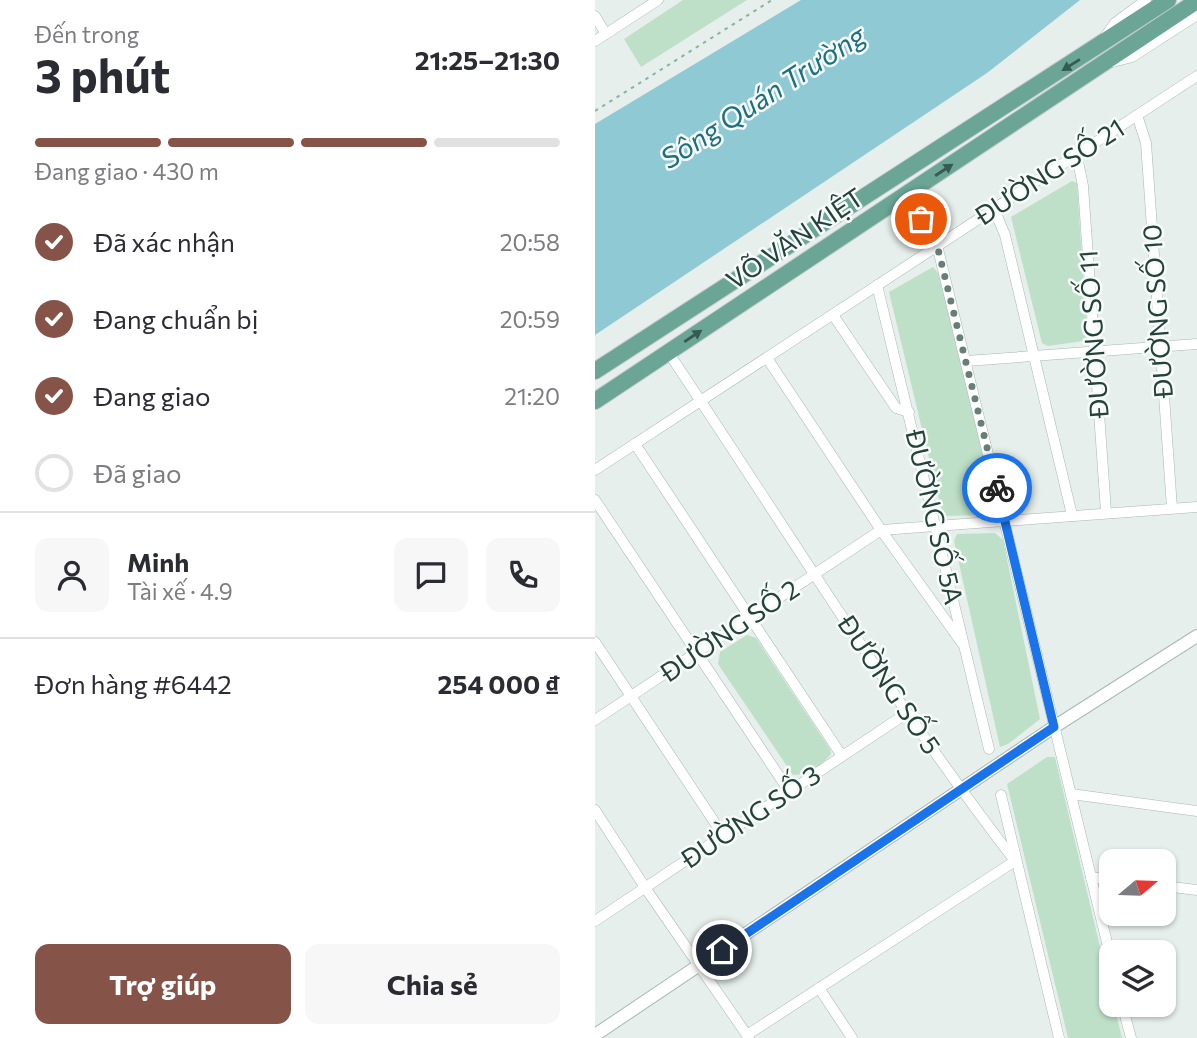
<!DOCTYPE html>
<html lang="vi">
<head>
<meta charset="utf-8">
<style>
	:root { --surface:#fff; --page:#f7f7f7; --text:#2b2b33; --muted:#7c7c81; --line:#e1e1e2; --accent:#855347 }
	body { margin:0; font-family:Commissioner,sans-serif; background:var(--page); color:var(--text); height:100vh; display:flex; flex-direction:column; font-size:26px; white-space:nowrap }
	* { box-sizing:border-box; margin:0 }
	p { font-size:23px; color:var(--muted) }
	.icon { flex:none; width:38px; height:38px; fill:none; stroke:currentColor; stroke-width:2; stroke-linecap:round; stroke-linejoin:round }
	.map { position:relative; flex:1; overflow:hidden }
	.details { display:flex; flex-direction:column; background:var(--surface); width:595px }
	.details>* { flex:none }
	.needle { width:46px; rotate:71deg }
	.controls { position:absolute; left:504px; top:849px; display:grid; gap:14px }
	.controls a { display:grid; place-items:center; width:77px; height:77px; border-radius:14px; background:var(--surface); box-shadow:0 2px 5px #0004; font-size:35px }
	.pin { position:absolute; display:grid; place-items:center; width:60px; height:60px; color:#fff; margin:-30px; border:4px solid #fff; border-radius:50%; box-shadow:0 2px 7px #0007 }
	.courier { position:absolute; display:grid; place-items:center; width:70px; height:70px; margin:-35px; border:5px solid #1a73e8; border-radius:50%; background:#fff; color:#222; box-shadow:0 2px 9px #0007 }
	.summary em { font-style:normal; font-weight:700 }
	.summary div { display:flex; flex-direction:column-reverse }
	.summary { display:flex; align-items:center; justify-content:space-between; height:119px; padding:0 35px }
	h1 { font-size:46px; font-weight:700; line-height:52px }
	.bar { display:grid; grid-template-columns:repeat(4,1fr); gap:10px 7px; align-content:center; height:84px; padding:0 35px }
	.bar i { height:9px; border-radius:5px; background:var(--line) }
	.bar .selected { background:var(--accent) }
	.bar p { grid-column:span 4 }
	.line { display:flex; align-items:center; gap:18px; padding:0 35px; border-top:2px solid var(--line) }
	.line div { flex:1 }
	.round { display:grid; place-items:center; flex:none; width:74px; height:74px; border-radius:14px; background:var(--page) }
	ol { padding:0 35px; list-style:none }
	li { display:flex; align-items:center; gap:21px; height:77px }
	li p { margin-inline-start:auto }
	li .icon { padding:7px; border-radius:50%; background:var(--accent); color:#fff; stroke-width:4 }
	li:last-child { color:var(--muted) }
	li i { width:38px; height:38px; border:4px solid var(--line); border-radius:50% }
	.cta { display:flex; gap:14px; margin-top:auto; padding:14px 35px }
	.cta a { flex:1; height:80px; border-radius:14px; background:var(--accent); color:#fff; font-size:28px; font-weight:700; line-height:80px; text-align:center }
	.cta a+a { background:var(--page); color:var(--text) }
	main { display:flex; flex:1; min-height:0 }
	.map>svg:first-child { display:block }
</style>
</head>
<body>
<main>
<section class="details">
<div class="summary"><div><h1>3 phút</h1><p>Đến trong</p></div><em>21:25–21:30</em></div>
<div class="bar"><i class="selected"></i><i class="selected"></i><i class="selected"></i><i></i><p>Đang giao · 430 m</p></div>
<ol>
<li><svg class="icon" aria-label="check" viewBox="0 0 24 24"><path d="M5 12l5 5 9-10"/></svg>Đã xác nhận<p>20:58</p></li>
<li><svg class="icon" aria-label="check" viewBox="0 0 24 24"><path d="M5 12l5 5 9-10"/></svg>Đang chuẩn bị<p>20:59</p></li>
<li><svg class="icon" aria-label="check" viewBox="0 0 24 24"><path d="M5 12l5 5 9-10"/></svg>Đang giao<p>21:20</p></li>
<li><i></i>Đã giao</li>
</ol>
<div class="line" style="height:126px"><a class="round"><svg class="icon" aria-label="person" viewBox="0 0 24 24"><circle cx="12" cy="8" r="4"/><path d="M4 21q1-7 8-7t8 7"/></svg></a><div><b>Minh</b><p>Tài xế · 4.9</p></div><a class="round"><svg class="icon" aria-label="chat" viewBox="0 0 24 24"><path d="M4 5h16v11H9l-5 4z"/></svg></a><a class="round"><svg class="icon" aria-label="phone" viewBox="0 0 24 24"><path d="M5 4h4l2 5-3 2q2 4 5 5l2-3 5 2v4C11 20 4 13 5 4z"/></svg></a></div>
<div class="line" style="height:91px"><div>Đơn hàng #6442</div><b>254 000 ₫</b></div>
<div class="cta"><a>Trợ giúp</a><a>Chia sẻ</a></div>
</section>
<div class="map">
<svg width="602" height="1038" viewBox="0 0 602 1038">
	<rect width="100%" height="100%" fill="#e6efeb"/>
	<g fill="#bfe0c8">
		<path d="M88,0h64l-106,67 -17,-28z"/>
		<path d="M477,181l5,2 10,153 -4,5 -35,5 -6,-3 -31,-126z"/>
		<path d="M338,267l6,7 58,233 -8,8 -46,1 -54,-224z"/>
		<path d="M400,533l8,7 37,179 -32,25 -8,3 -46,-206 3,-7z"/>
		<path d="M152,635l9,3 74,111 1,5c-9,11 -24,21 -38,21l-75,-111 2,-12z"/>
		<path d="M452,757h8l56,236v11l3,1 8,33h-54l-61,-254z"/>
	</g>
	<path fill="#8ec9d4" d="M206,0h279l-93,73 -392,262v-211z"/>
	<g fill="none" stroke-linecap="round" stroke-linejoin="round">
		<g stroke="#a8b8b2" stroke-width="11">
			<g id="minor">
				<path d="M0,16l11,18"/>
				<path d="M510,37l10,-14 31,-23"/>
				<path d="M0,41l63,-41"/>
				<path d="M518,62l19,-5 65,-42"/>
				<path d="M542,115l9,28 26,365"/>
				<path d="M478,157l6,9 4,20 23,326"/>
				<path d="M312,194l30,51 174,714"/>
				<path d="M399,209l11,26 67,280"/>
				<path d="M282,285l112,464"/>
				<path d="M238,315l63,93 13,4"/>
				<path d="M73,352c115,171 222,347 347,509"/>
				<path d="M172,358l114,172 81,113"/>
				<path d="M371,361l231,-17"/>
				<path d="M40,444l207,312"/>
				<path d="M0,470l602,-394"/>
				<path d="M0,500l194,291"/>
				<path d="M0,642l128,193"/>
				<path d="M0,720l286,-190 316,-23"/>
				<path d="M476,794l126,17"/>
				<path d="M406,795l58,243"/>
				<path d="M0,810l51,79 103,149"/>
				<path d="M496,877l20,3"/>
				<path d="M569,886l33,4"/>
				<path d="M0,921l312,-208"/>
				<path d="M224,988l33,50"/>
				<path d="M527,1004l9,34"/>
				<path d="M152,1035l268,-174"/>
			</g>
		</g>
		<g stroke="#a8b8b2" stroke-width="14">
			<path id="tertiary" d="M0,1035l459,-308 143,-91"/>
		</g>
		<g stroke="#c2cac8" stroke-width="18">
			<g id="primary">
				<path d="M0,371l573,-371"/>
				<path d="M0,401l602,-400"/>
			</g>
		</g>
		<path stroke="#86b3a5" stroke-width="2" stroke-dasharray="3.5 5" stroke-linecap="butt" d="M0,111l177,-111"/>
		<use href="#minor" stroke="#fff" stroke-width="10"/>
		<use href="#tertiary" stroke="#fff" stroke-width="12"/>
		<use href="#primary" stroke="#6aa596" stroke-width="16"/>
	</g>
	<defs><path id="oneway-solid" d="M-6-.8H1V-3.2L6.5 0L1 3.2V.8H-6Z" transform="scale(1.75)"/></defs>
	<g fill="#365b51">
		<use href="#oneway-solid" transform="translate(476 65) rotate(148)"/>
		<use href="#oneway-solid" transform="translate(349 170) rotate(-33)"/>
		<use href="#oneway-solid" transform="translate(98 336) rotate(-34)"/>
	</g>
	<g fill="none" stroke-linecap="round" stroke-linejoin="round">
		<path stroke="#687f78" stroke-width="7" stroke-dasharray="0 12.6" d="M326,219l16,26 60,243"/>
		<path stroke="#1a73e8" stroke-width="9" d="M127,950l332,-223 -57,-239"/>
	</g>
	<g text-anchor="middle" stroke-width="5" stroke-linejoin="round" paint-order="stroke">
		<g font-size="26" fill="#24423a" stroke="#f7fbf9">
			<text transform="translate(455 172) rotate(-33)" y="9">ĐƯỜNG SỐ 21</text>
			<text transform="translate(200 239) rotate(-34)" y="9">VÕ VĂN KIỆT</text>
			<text transform="translate(563 311) rotate(-94)" y="9">ĐƯỜNG SỐ 10</text>
			<text transform="translate(499 334) rotate(-94)" y="9">ĐƯỜNG SỐ 11</text>
			<text transform="translate(339 517) rotate(77)" y="9">ĐƯỜNG SỐ 5A</text>
			<text transform="translate(135 631) rotate(-34)" y="9">ĐƯỜNG SỐ 2</text>
			<text transform="translate(294 685) rotate(56)" y="9">ĐƯỜNG SỐ 5</text>
			<text transform="translate(156 817) rotate(-34)" y="9">ĐƯỜNG SỐ 3</text>
		</g>
		<g font-size="28" font-style="italic" fill="#1c6f80" stroke="#f7fbf9">
			<text transform="translate(168 97) rotate(-33)" y="10">Sông Quán Trường</text>
		</g>
	</g>
</svg>
<div class="controls">
<a><svg class="needle" viewBox="-14 -14 28 28"><path d="M0-13l5 13h-10z" fill="#e53935"/><path d="M0 13l5-13h-10z" fill="#7c7c81"/></svg></a>
<a><svg class="icon" aria-label="layers" viewBox="0 0 24 24"><path d="M12 4l9 5-9 5-9-5zM3 14l9 5 9-5"/></svg></a>
</div>
<div class="pin" style="left:326px;top:219px;background:#ea580c"><svg class="icon" aria-label="bag" viewBox="0 0 24 24"><path d="M5 8h14l-1 12H6zM9 8a3 3 0 0 1 6 0"/></svg></div>
<div class="pin" style="left:127px;top:950px;background:#1f2937"><svg class="icon" aria-label="home" viewBox="0 0 24 24"><path d="M3 11l9-7 9 7M6 9v11h12V9"/></svg></div>
<div class="courier" style="left:402px;top:488px"><svg class="icon" aria-label="bike" viewBox="0 0 24 24"><circle cx="6" cy="16" r="4"/><circle cx="18" cy="16" r="4"/><path d="M6 16l4-8h5l3 8M10 8l3 8H6M13 5h3"/></svg></div>
</div>
</main>
</body>
</html>
